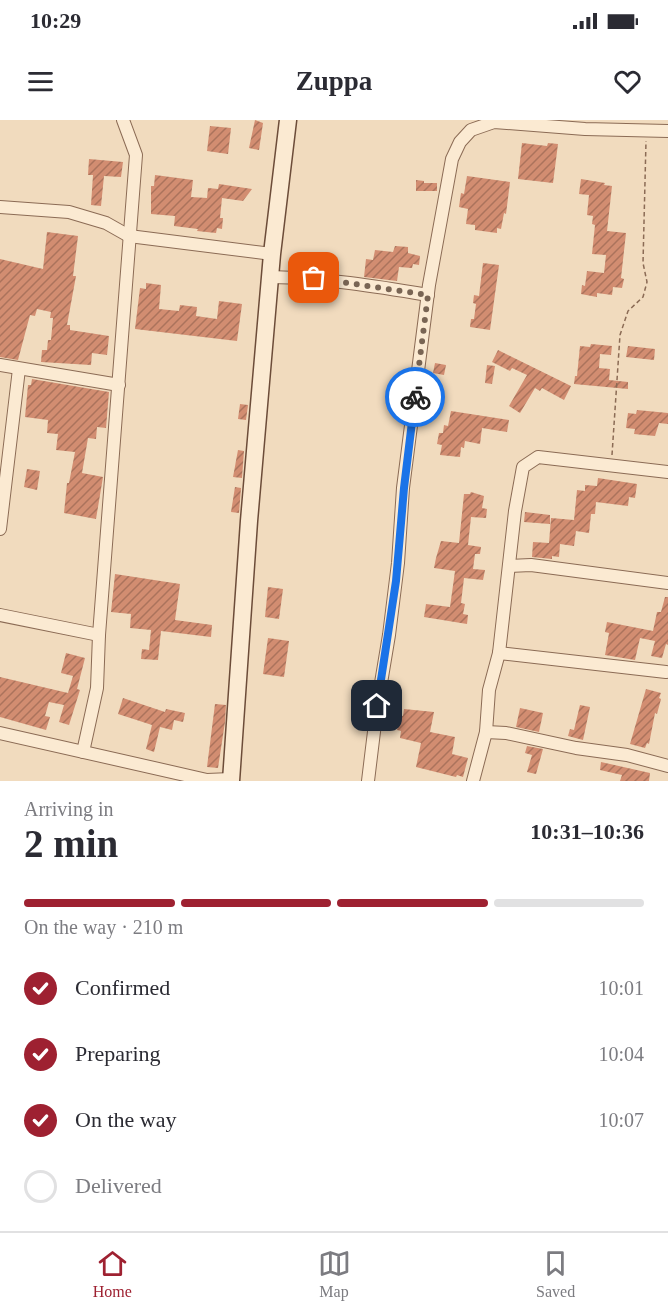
<!DOCTYPE html>
<html lang="en">
<head>
<meta charset="utf-8">
<style>
	:root { --surface:#fff; --page:#f2f2f3; --text:#2b2b33; --muted:#7c7c81; --line:#e1e1e2; --accent:#9e2131 }
	body { margin:0; font-family:Georgia,serif; background:var(--page); color:var(--text); height:100vh; display:flex; flex-direction:column; font-size:22px; white-space:nowrap }
	* { box-sizing:border-box; margin:0 }
	p { font-size:20px; color:var(--muted) }
	.icon { flex:none; width:33px; height:33px; fill:none; stroke:currentColor; stroke-width:2; stroke-linecap:round; stroke-linejoin:round }
	.map { position:relative; height:661px; overflow:hidden }
	.sheet { display:flex; flex-direction:column; background:var(--surface); flex:1 }
	.sheet>* { flex:none }
	.pin { position:absolute; display:grid; place-items:center; width:51px; height:51px; color:#fff; margin:-26px; border-radius:12px; box-shadow:0 3px 9px #0006 }
	.courier { position:absolute; display:grid; place-items:center; width:60px; height:60px; margin:-30px; border:4px solid #1a73e8; border-radius:50%; background:#fff; color:#222; box-shadow:0 2px 8px #0007 }
	.headline em { font-style:normal; font-weight:700 }
	.headline div { display:flex; flex-direction:column-reverse }
	.headline { display:flex; align-items:center; justify-content:space-between; height:102px; padding:0 24px }
	h1 { font-size:39px; font-weight:700; line-height:45px }
	.bar { display:grid; grid-template-columns:repeat(4,1fr); gap:9px 6px; align-content:center; height:72px; padding:0 24px }
	.bar i { height:8px; border-radius:4px; background:var(--line) }
	.bar .selected { background:var(--accent) }
	.bar p { grid-column:span 4 }
	ol { padding:0 24px; list-style:none }
	li { display:flex; align-items:center; gap:18px; height:66px }
	li p { margin-inline-start:auto }
	li .icon { padding:6px; border-radius:50%; background:var(--accent); color:#fff; stroke-width:4 }
	li:last-child { color:var(--muted) }
	li i { width:33px; height:33px; border:3px solid var(--line); border-radius:50% }
	.status { display:flex; justify-content:space-between; align-items:center; height:42px; padding:0 30px; background:var(--surface); direction:ltr }
	.status svg { height:16px; fill:currentColor }
	header { display:flex; justify-content:space-between; align-items:center; height:78px; padding:0 24px; background:var(--surface); font-size:27px; font-weight:700 }
	.tab-bar { display:flex; justify-content:space-around; align-items:center; height:84px; border-top:2px solid var(--line); background:var(--surface); font-size:16px; color:var(--muted) }
	.tab-bar a { display:grid; justify-items:center; gap:3px }
	.tab-bar .selected { color:var(--accent) }
	.map>svg:first-child { display:block }
</style>
</head>
<body>
<div class="status"><b>10:29</b><svg viewBox="0 0 49 12"><path d="M0 12V9h3v3zM5 12V6h3v6zM10 12V3h3v9zM15 12V0h3v12zM26 1h20v11H26zM47 4h2v5h-2z"/></svg></div>
<header><svg class="icon" aria-label="menu" viewBox="0 0 24 24"><path d="M4 6h16M4 12h16M4 18h16"/></svg>Zuppa<svg class="icon" aria-label="heart" viewBox="0 0 24 24"><path d="M12 20l-8-8c-3-5 5-10 8-4 3-6 11-1 8 4z"/></svg></header>
<div class="map">
<svg width="668" height="661" viewBox="0 0 668 661">
	<defs>
		<pattern id="building-hatch" width="6" height="6" patternUnits="userSpaceOnUse" patternTransform="scale(1.5)"><rect width="6" height="6" fill="#d28d71"/><path d="M-1 1l2-2M0 6l6-6M5 7l2-2" fill="none" stroke="#ab735c"/></pattern>
	</defs>
	<rect width="100%" height="100%" fill="#f1dbbe"/>
	<g fill="url(#building-hatch)">
		<path d="M255,0l8,3 -4,27 -10,-2z"/>
		<path d="M210,6l21,2 -3,26 -21,-3z"/>
		<path d="M522,23l25,3 1,-3 10,1 -5,39 -35,-4z"/>
		<path d="M89,39l34,3 -2,15 -17,-1 -3,30 -10,-1 2,-30h-5z"/>
		<path d="M155,55l38,5 -2,17 16,1 1,-10 10,1 1,-5 33,5 -9,12 -21,-3 -2,20h3l-1,11 -5,-1 -1,5 -19,-2 1,-2 -24,-3 1,-10 -24,-2v-28h3z"/>
		<path d="M467,56l43,6 -4,32 -2,-1 -3,16 -4,-1v5l-22,-3v-5l-9,-1 2,-15 -9,-2 2,-14 3,1z"/>
		<path d="M581,59l24,4 -1,2 8,1 -5,45 19,2 -5,45 3,1 -2,9 -9,-1 -1,8 -15,-2v4l-16,-3 1,-9 3,1 2,-15 17,2 2,-18 -14,-1 3,-29 -3,-1 1,-8 -6,-1 2,-20 -10,-1z"/>
		<path d="M416,60l8,1v2h13v8h-21z"/>
		<path d="M47,112l31,4 -5,40h3l-9,49h3v5l39,6 -2,19 -15,-2 -1,12 -50,-3 1,-12h5l1,-10h3l2,-22h-3l1,-6 -14,-3 -2,7 -5,-1 -12,45 -18,-3v-98l43,10z"/>
		<path d="M395,126l13,1v6l12,3 -1,9 -6,-1 -1,4 -13,-1 -2,14 -33,-4 2,-18 7,1 2,-10 18,2z"/>
		<path d="M483,143l16,2 -9,65 -20,-3 1,-8h3l2,-15 -3,-1 1,-8 5,1z"/>
		<path d="M146,163l15,2 -2,24 20,2 1,-6 17,2 -1,9 21,3 2,-18 23,3 -5,37 -102,-12 5,-41 6,1z"/>
		<path d="M591,224l21,2 -1,9 -11,-1 -1,14 11,1 -1,11 19,2v7l-54,-5 1,-8h2l3,-30 10,1z"/>
		<path d="M628,226l27,3 -1,11 -28,-3z"/>
		<path d="M498,230l73,36 -7,14 -22,-12 -2,3 -5,-3 -15,25 -11,-7 18,-31 -15,-7 -2,3 -18,-9z"/>
		<path d="M435,243l11,2 -2,10 -11,-2z"/>
		<path d="M487,245l8,1 -3,18 -7,-1z"/>
		<path d="M32,259l77,13 -3,36 -9,-1 -1,12 -8,-1 -6,35 21,4 -7,42 -32,-6 3,-30h2l6,-31 -19,-2 2,-16 -11,-1 1,-13 -23,-3 3,-32h3z"/>
		<path d="M240,284l8,1 -2,15 -8,-1z"/>
		<path d="M637,290l31,3v11l-9,-1 -4,13 -21,-2 1,-5 -9,-1 2,-15 8,1z"/>
		<path d="M451,291l58,9 -2,12 -25,-4 -2,16 -15,-3 -1,7 -3,-1 -1,10 -20,-2 2,-10 -5,-1 2,-11h4l1,-8 4,1z"/>
		<path d="M238,330l6,1 -2,27 -9,-1z"/>
		<path d="M27,349l13,2 -3,19 -13,-3z"/>
		<path d="M598,358l39,6 -2,14 -6,-1 -1,9 -32,-4 -1,12h-4l-2,19 -13,-2 -2,15 -14,-2 -1,13 -7,-1v3l-20,-2 1,-15 16,1 2,-25 23,2 3,-30 8,1v-6l12,1z"/>
		<path d="M235,367l6,1 -2,25 -8,-1z"/>
		<path d="M471,372l13,4 -2,12 5,1 -1,9 -15,-1 -3,28 13,2 -1,7h-5l-2,15 12,1 -2,10 -19,-2 -3,25 4,1 -2,10 5,1 -1,9 -43,-7 2,-13 24,3 5,-36 -21,-3 2,-10 5,-17 18,2 5,-49h6z"/>
		<path d="M525,392l25,3v9l-26,-2z"/>
		<path d="M115,454l65,10 -5,36 37,5 -1,12 -50,-6 -3,29 -17,-1 1,-10 7,1 2,-20 -21,-2 1,-14 -20,-2z"/>
		<path d="M268,467l15,2 -4,30 -14,-2z"/>
		<path d="M665,477h3v48l-2,-1 -4,14 -11,-2 4,-15 -15,-3 -5,22 -30,-5 4,-22 -4,-1 2,-10 46,9 4,-19h4z"/>
		<path d="M268,518l21,3 -5,36 -21,-3z"/>
		<path d="M66,533l19,5 -8,31 3,1 -11,35 -10,-3 5,-17 -15,-3 -4,14 5,1 -4,13 -46,-13v-40l68,16 5,-17 -12,-3z"/>
		<path d="M646,569l15,4 -2,5 2,1 -4,15 -2,-1 -6,31 -2,-1 -2,5 -15,-4z"/>
		<path d="M123,578l42,14 1,-3 19,4 -2,9 -9,-2 -2,10 -12,-3 -6,25 -8,-3 6,-24 -34,-11z"/>
		<path d="M215,584l11,1 -1,17 -7,46 -11,-1z"/>
		<path d="M580,585l10,2 -7,33 -15,-4 2,-7 4,1z"/>
		<path d="M520,588l23,5 -4,19 -23,-5z"/>
		<path d="M404,589l30,3 -4,20 25,5 -3,17 16,4 -5,19 -6,-2 -1,2 -40,-10 5,-24 -21,-5 1,-7 -4,-1 3,-15 3,1z"/>
		<path d="M527,626l16,3 -7,25 -9,-2 5,-17 -7,-2z"/>
		<path d="M601,642l49,11 -1,8h-29l2,-6 -22,-5z"/>
	</g>
	<g fill="none" stroke-linecap="round" stroke-linejoin="round">
		<g stroke="#8b6b55" stroke-width="14">
			<g id="street">
				<path d="M0,87l69,5 37,11 23,13 143,18"/>
				<path d="M271,157c53,1 104,9 157,18"/>
				<path d="M0,245l119,20"/>
				<path d="M0,409l19,-160"/>
				<path d="M509,446l22,-1 137,18"/>
				<path d="M0,495l99,20"/>
				<path d="M499,533l167,19"/>
				<path d="M486,612l20,1 70,15 51,7 41,11"/>
				<path d="M0,613l207,47 24,-1"/>
				<path d="M83,632l14,-64 2,-53 37,-480 -13,-35"/>
				<path d="M368,661l9,-74 12,-72 9,-72 5,-75 26,-203 23,-126 8,-17 11,-12 23,-8 91,7 83,2"/>
				<path d="M473,661l13,-49 3,-42 10,-37 16,-142 8,-44 15,-10 130,15"/>
			</g>
		</g>
		<g stroke="#6c4c39" stroke-width="19">
			<path id="secondary" d="M231,661l18,-260 23,-267 16,-134"/>
		</g>
		<path stroke="#8b6b55" stroke-width="1.5" stroke-dasharray="4.5 3" stroke-linecap="butt" d="M612,335l8,-120 8,-24 15,-14 4,-15 -4,-19 3,-122"/>
		<use href="#street" stroke="#fbead2" stroke-width="12"/>
		<use href="#secondary" stroke="#fbead2" stroke-width="16"/>
	</g>
	<g fill="none" stroke-linecap="round" stroke-linejoin="round">
		<path stroke="#796554" stroke-width="6" stroke-dasharray="0 10.8" d="M314,158l114,17 -13,102"/>
		<path stroke="#1a73e8" stroke-width="8" d="M377,586l19,-125 8,-93 11,-91"/>
	</g>
</svg>
<div class="pin" style="left:314px;top:158px;background:#ea580c"><svg class="icon" aria-label="bag" viewBox="0 0 24 24"><path d="M5 8h14l-1 12H6zM9 8a3 3 0 0 1 6 0"/></svg></div>
<div class="pin" style="left:377px;top:586px;background:#1f2937"><svg class="icon" aria-label="home" viewBox="0 0 24 24"><path d="M3 11l9-7 9 7M6 9v11h12V9"/></svg></div>
<div class="courier" style="left:415px;top:277px"><svg class="icon" aria-label="bike" viewBox="0 0 24 24"><circle cx="6" cy="16" r="4"/><circle cx="18" cy="16" r="4"/><path d="M6 16l4-8h5l3 8M10 8l3 8H6M13 5h3"/></svg></div>
</div>
<section class="sheet">
<div class="headline"><div><h1>2 min</h1><p>Arriving in</p></div><em>10:31–10:36</em></div>
<div class="bar"><i class="selected"></i><i class="selected"></i><i class="selected"></i><i></i><p>On the way · 210 m</p></div>
<ol>
<li><svg class="icon" aria-label="check" viewBox="0 0 24 24"><path d="M5 12l5 5 9-10"/></svg>Confirmed<p>10:01</p></li>
<li><svg class="icon" aria-label="check" viewBox="0 0 24 24"><path d="M5 12l5 5 9-10"/></svg>Preparing<p>10:04</p></li>
<li><svg class="icon" aria-label="check" viewBox="0 0 24 24"><path d="M5 12l5 5 9-10"/></svg>On the way<p>10:07</p></li>
<li><i></i>Delivered</li>
</ol>
</section>
<nav class="tab-bar">
<a class="selected"><svg class="icon" aria-label="home" viewBox="0 0 24 24"><path d="M3 11l9-7 9 7M6 9v11h12V9"/></svg>Home</a>
<a><svg class="icon" aria-label="map" viewBox="0 0 24 24"><path d="M3 6l6-2 6 2 6-2v14l-6 2-6-2-6 2zM9 4v14M15 6v14"/></svg>Map</a>
<a><svg class="icon" aria-label="saved" viewBox="0 0 24 24"><path d="M7 4h10v16l-5-4-5 4z"/></svg>Saved</a>
</nav>
</body>
</html>
